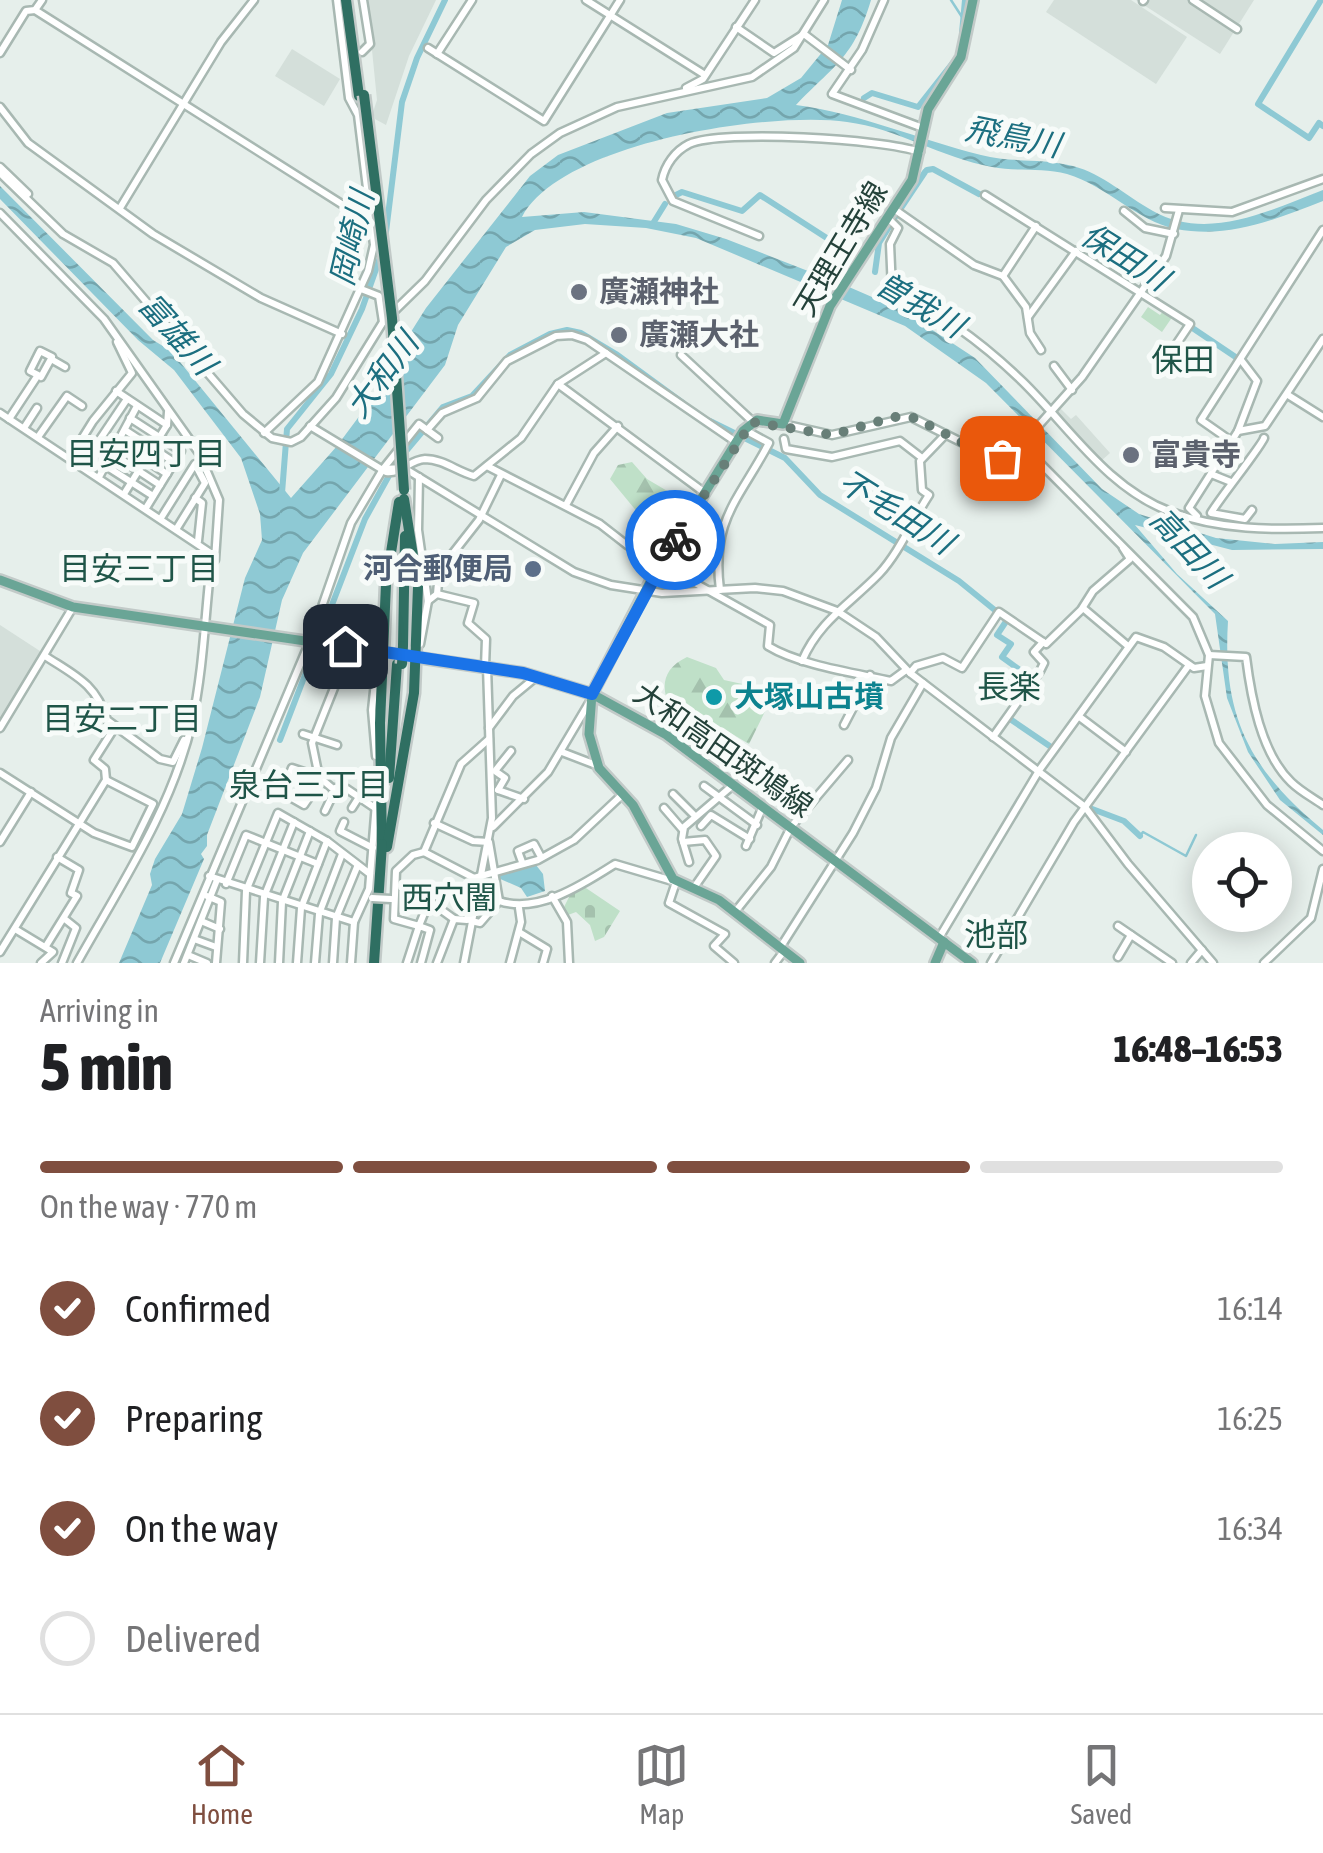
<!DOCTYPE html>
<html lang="en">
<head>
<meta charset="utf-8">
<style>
	:root { --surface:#fff; --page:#f2f2f2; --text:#202124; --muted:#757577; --line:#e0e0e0; --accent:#7f4e3f }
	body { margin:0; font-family:"Asap Condensed","Noto Sans JP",sans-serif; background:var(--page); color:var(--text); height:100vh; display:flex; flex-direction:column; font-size:38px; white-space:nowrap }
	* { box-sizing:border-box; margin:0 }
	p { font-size:32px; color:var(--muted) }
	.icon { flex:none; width:55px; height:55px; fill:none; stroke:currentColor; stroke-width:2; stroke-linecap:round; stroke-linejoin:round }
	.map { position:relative; height:963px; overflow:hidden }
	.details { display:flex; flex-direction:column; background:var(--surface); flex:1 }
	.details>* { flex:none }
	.tools { position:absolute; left:1192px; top:832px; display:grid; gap:20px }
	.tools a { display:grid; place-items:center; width:100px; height:100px; border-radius:50%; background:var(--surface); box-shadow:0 5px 25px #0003; font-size:50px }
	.pin { position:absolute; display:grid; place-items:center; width:85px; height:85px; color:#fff; margin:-42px; border-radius:20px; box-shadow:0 5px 15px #0006 }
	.courier { position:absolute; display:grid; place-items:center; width:100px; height:100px; margin:-50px; border:8px solid #1a73e8; border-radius:50%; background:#fff; color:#222; box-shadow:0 2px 12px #0007 }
	.summary em { font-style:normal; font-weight:800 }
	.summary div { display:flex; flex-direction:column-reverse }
	.summary { display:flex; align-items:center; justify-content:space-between; height:170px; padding:0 40px }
	h1 { font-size:65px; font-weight:800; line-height:75px }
	.bar { display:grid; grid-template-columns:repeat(4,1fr); gap:15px 10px; align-content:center; height:120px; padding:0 40px }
	.bar i { height:12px; border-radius:8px; background:var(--line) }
	.bar .selected { background:var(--accent) }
	.bar p { grid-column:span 4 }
	ol { padding:0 40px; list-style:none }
	li { display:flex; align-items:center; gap:30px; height:110px }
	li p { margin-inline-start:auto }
	li .icon { padding:10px; border-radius:50%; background:var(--accent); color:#fff; stroke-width:4 }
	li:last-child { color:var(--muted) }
	li i { width:55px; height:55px; border:5px solid var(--line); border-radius:50% }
	.dock { display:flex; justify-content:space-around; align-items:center; height:140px; border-top:2px solid var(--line); background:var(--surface); font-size:28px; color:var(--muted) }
	.dock a { display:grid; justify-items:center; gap:5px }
	.dock .selected { color:var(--accent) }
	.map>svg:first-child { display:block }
</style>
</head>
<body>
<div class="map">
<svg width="1323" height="963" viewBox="0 0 1323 963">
	<defs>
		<pattern id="forest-firs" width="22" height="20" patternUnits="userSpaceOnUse" patternTransform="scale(2.5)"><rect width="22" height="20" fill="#bfe0c8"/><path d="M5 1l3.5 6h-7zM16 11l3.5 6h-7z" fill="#a4c1ad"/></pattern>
		<pattern id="cemetery-stones" width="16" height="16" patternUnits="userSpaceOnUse" patternTransform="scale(2.5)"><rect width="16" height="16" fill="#bfe0c8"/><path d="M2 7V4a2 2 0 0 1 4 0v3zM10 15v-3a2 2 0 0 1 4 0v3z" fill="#a4c1ad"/></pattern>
		<pattern id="water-waves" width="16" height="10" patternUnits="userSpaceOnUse" patternTransform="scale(2.5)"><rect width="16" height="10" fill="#8ec9d4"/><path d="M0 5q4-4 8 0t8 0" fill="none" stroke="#74a5ad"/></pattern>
	</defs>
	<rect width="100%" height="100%" fill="#e6efeb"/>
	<g fill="#d4dfda">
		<path d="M367,0h69l-27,56 -23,69 -11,-6 -2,-7 4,-12z"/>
		<path d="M1054,0h77l56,37 -31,47 -110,-72z"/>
		<path d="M1136,0h118l-34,54z"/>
		<path d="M292,49l48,30 -16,27 -49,-30z"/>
		<path d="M1059,407l12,12 5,-4 34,38 -9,8 -46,-48z"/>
		<path d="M0,625l43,28 -43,71z"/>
	</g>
	<g fill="url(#forest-firs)">
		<path d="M632,462l15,17 22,13 -26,27 -33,-40 8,-14z"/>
		<path d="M687,657l29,11 8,12 51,11 -26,53 -47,-28 -31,-6c-11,-23 -9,-41 16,-53z"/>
	</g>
	<path fill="url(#cemetery-stones)" d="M583,886l37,25 -16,26 -9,4 -5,-16 -14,-13 -8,3 -4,-8 7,-14z"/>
	<path fill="#bfe0c8" d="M1148,307l12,8 4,-5 9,6 -11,16 -21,-15z"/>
	<g fill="url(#water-waves)">
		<path d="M842,0h29c-17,58 -38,66 -75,105 65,9 122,34 185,50 30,8 61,3 92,11 30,8 53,30 80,45 55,31 118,-1 170,-21v11c-49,19 -94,38 -147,28 -39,-8 -69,-43 -109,-55 -25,-7 -50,-2 -75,-7 -50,-9 -96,-39 -145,-45 -77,-11 -285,20 -325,95l62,-5 92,12 50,15 123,48 53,23 73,48 127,131 37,25 77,24 59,6 48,-2v7l-91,1 -97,-25 42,49 51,47c-6,96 22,149 95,209v5l-43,-35 -32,-48 -21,-54 -12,-84 -229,-231 -81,-57 -209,-88 -50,-10 -61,-4 -50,6 -29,17 -48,78 -13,40 -142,188 -21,47 -22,97 -53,138v11l-6,8 3,5 -44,104h-41l33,-78 -2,-11 5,-15 27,-45 20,-66 43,-170 17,-38 -2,-26 -19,-56 -67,-88 -36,-30 -138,-141v-13l153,154 18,11 120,147 46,-52 67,-90 5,-21 17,-27 104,-132 28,-21 109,-42 100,-15 34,-20 27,-33z"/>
		<path d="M536,865l7,9 2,17 -18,6 -6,-9 -23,-10 1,-6z"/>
	</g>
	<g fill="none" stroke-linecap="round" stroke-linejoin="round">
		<g stroke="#8ec9d4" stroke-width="2.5">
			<path d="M951,0l11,17"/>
			<path d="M1140,836l3,-4 43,24 10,-21"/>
		</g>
		<g stroke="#8ec9d4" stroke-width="6">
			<path d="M1321,0l-63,104 51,34 10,-15 4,3"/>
			<path d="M962,33l3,-33"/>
			<path d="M864,98l8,-5 46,14 37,-47"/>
			<path d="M927,170l6,-1 46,25"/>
			<path d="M676,195l6,-3 60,19 18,-16 90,58"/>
			<path d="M895,217l30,-45"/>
			<path d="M652,225l13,-21"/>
			<path d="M385,240l17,-138 15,-44 28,-58"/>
			<path d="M875,272l4,-29 12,-19"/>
			<path d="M1188,325l49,33"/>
			<path d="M710,421l75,37 35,37 139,86 48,39 -10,15 14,9 -9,13 29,21 -11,17"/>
			<path d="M282,493l5,-64 44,-55 31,-65 20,-57"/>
			<path d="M1010,712l-3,5 47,32 -1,5"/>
			<path d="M280,740l85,-221 31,-56 47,-56 29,-11 38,-41 40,-21 17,-4 14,3 35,21 67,49"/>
			<path d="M1087,807l37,14 16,15"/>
		</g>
		<g stroke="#a8b8b2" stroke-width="11">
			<g id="minor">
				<path d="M586,0l119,75"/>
				<path d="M884,0l-22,50 -30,44 91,34"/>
				<path d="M1193,0l44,29"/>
				<path d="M1143,1l1,-1"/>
				<path d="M35,10l335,212"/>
				<path d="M736,27l38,26 30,-19 47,36"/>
				<path d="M428,48l116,73 76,-121"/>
				<path d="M362,52l8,-8 -7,-44"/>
				<path d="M0,53l26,-42 9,-1 7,-10"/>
				<path d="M437,54l35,-54"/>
				<path d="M686,88l17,-9 52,-79"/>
				<path d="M0,107l28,36 125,91 108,64 81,36"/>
				<path d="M0,167l28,27"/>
				<path d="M0,173l63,61 50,29 130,151 29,24 19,4 10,-5 35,-39 47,-76 42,-41 61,-81 45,-46 29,-21 57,-26 135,-30 42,-29 30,-48"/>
				<path d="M985,195l205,129 -31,46"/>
				<path d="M120,208l101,-166 33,-42"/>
				<path d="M1165,208l67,4 91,-33"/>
				<path d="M894,209l80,56 29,11 23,31 4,26 11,17"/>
				<path d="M1124,211l21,17 29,6"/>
				<path d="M0,213l104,106 95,134 20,47 -4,60"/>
				<path d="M888,218l10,10 -8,16 2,46c49,22 92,54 131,92 47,46 84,106 148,130 49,18 101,18 152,16"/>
				<path d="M759,236l-86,-35 -11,-21c3,-15 13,-29 27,-36 34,-15 194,-5 231,8"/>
				<path d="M1003,276l33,-50"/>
				<path d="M361,289l18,7 4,26"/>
				<path d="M1028,317l48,-66"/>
				<path d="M681,355l71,66"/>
				<path d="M51,359l14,8"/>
				<path d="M1054,366l18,24"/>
				<path d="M558,384l147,109"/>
				<path d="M116,391l51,34"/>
				<path d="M1288,395l35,22"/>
				<path d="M0,413l212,141c-7,56 -8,113 -20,168 -20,87 -72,164 -115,241"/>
				<path d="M130,418l51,33 -35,57"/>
				<path d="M9,419l29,-44 -8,-4 10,-20 12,6 -11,20 -3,-2"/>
				<path d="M783,424l49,11 79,-18 80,40 22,-3 69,-77 84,-121 13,-46"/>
				<path d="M310,426l76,46c16,2 23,-12 39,-13 18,0 33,13 49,17l47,-38 37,-54 48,-31"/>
				<path d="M24,428l13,-20"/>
				<path d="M125,430l49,32"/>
				<path d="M427,430l15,-17 35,-15 30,-37 49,-25 16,-1 15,5 149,102"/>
				<path d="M1238,431l27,-5 58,-87"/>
				<path d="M264,433l54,-51 50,-111 6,-26 -16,-130 -9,-17 -12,-98"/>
				<path d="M38,437l29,-41 15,10"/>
				<path d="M784,439l2,10 46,8 68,-16 22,17"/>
				<path d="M1231,441l-30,-21 122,-190"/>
				<path d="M119,442l48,32"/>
				<path d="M1023,446l170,171 16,38 -4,41 14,47 48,62 56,46"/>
				<path d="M113,454l47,31"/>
				<path d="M70,458l23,-37 39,-48 -15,-31"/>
				<path d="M82,466l45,-67"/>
				<path d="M106,466l47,30"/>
				<path d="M487,466l113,58 27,21 143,80 -2,21c31,19 87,27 123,35l15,-11"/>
				<path d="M383,469l21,-1 170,104 37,13 51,8 93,-5 28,3 54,20 39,26 34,36 175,134 43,57 85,99"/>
				<path d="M1211,474l20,8"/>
				<path d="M99,477l38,-71"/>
				<path d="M419,477l-1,53 10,71"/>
				<path d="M124,494l43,-69 1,-13"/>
				<path d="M195,498l7,5 -4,38"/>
				<path d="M566,505l28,-52 24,-27"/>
				<path d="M1252,510l-7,9 -34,-6c8,-14 52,-69 53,-75"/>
				<path d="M1197,516l-8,-8 49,-77 19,-50 -16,-21"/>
				<path d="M161,518l34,-54 10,19 -28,45"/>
				<path d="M720,590c-9,-71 19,-90 49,-147l-24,-13"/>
				<path d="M437,594l37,9 -6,20 18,16 -1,28"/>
				<path d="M1083,608l45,38"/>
				<path d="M420,644l8,-43 9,-7 2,-23 40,-51 22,-45"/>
				<path d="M1209,655l37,2c5,40 15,96 45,125 9,9 22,16 32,23"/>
				<path d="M45,656c31,20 51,28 62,64l53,39 13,3 11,-22"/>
				<path d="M802,661c17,-40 48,-57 77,-87 20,-21 34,-55 50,-79l-7,-5 -2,-29 26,-27"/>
				<path d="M910,673l6,-7 27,-8 19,10 37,-56 47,32 35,-34 12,-19 37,-32 -7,-11"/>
				<path d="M1081,718l45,34"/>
				<path d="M844,725l26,-50"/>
				<path d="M0,728l73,-121"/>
				<path d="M489,728l24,-32 23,-19"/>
				<path d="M303,734l34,11"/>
				<path d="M993,737l47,-66 4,-8 -10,-11 9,-10"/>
				<path d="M562,752l34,13"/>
				<path d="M376,756l-4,-46 6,-56"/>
				<path d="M0,773l94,60 38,14 21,-43 -47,-24"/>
				<path d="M319,777l-7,-34 28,-70 5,-26"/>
				<path d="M286,784l6,-16 27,9 13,11 15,1 28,19"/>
				<path d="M704,786l53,39"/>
				<path d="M498,790l7,-12 -10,-7 16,-20"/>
				<path d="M498,790l26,9"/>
				<path d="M283,793l21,12 17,-25"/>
				<path d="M673,794l22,22"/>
				<path d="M352,808l7,-11"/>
				<path d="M664,808l19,22"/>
				<path d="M325,811l11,-23"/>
				<path d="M344,822l-4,9 33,17"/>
				<path d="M434,823l39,18 16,1 10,59"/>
				<path d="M701,826l10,-11 39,24"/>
				<path d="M493,827l55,-55 41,-69"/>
				<path d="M0,842l31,-50"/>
				<path d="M683,842l22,-2 11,16 -23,33"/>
				<path d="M746,846l17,-40"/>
				<path d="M424,852l-11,3 -17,16 -2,48 25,7 10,-25 25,18"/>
				<path d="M424,852l37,-88 28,-25"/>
				<path d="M424,852l50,26"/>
				<path d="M522,862l-4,-11 16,-7 7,13"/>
				<path d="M689,862l-7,-23 2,-12 49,-42"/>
				<path d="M209,876l145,46"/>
				<path d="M226,884l20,-49 72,29"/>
				<path d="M207,896l14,6 -5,61"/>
				<path d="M552,896l15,26 2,41"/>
				<path d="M499,901c39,13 83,-16 116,-37l61,18 -7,21 56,31 -11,12 20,17"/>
				<path d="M735,912l36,-45 20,-40 57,-67"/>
				<path d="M201,921l19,8"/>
				<path d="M471,921l9,2 19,-22"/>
				<path d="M1118,926l54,37"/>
				<path d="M15,929l38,23 -12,11"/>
				<path d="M519,932l28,17 -4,14"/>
				<path d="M939,938l101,-169 96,-132 28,10 30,21 13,-2"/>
				<path d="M194,939l22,8"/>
				<path d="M46,946l31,-50 -6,-3 8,-23 -22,-13"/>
				<path d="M780,948l73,-115 23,-45 15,-50 32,-55"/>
				<path d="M0,952l106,-172 -1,-11 -11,-9 21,-33"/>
				<path d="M188,955l19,8"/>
				<path d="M1118,957l13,-22"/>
				<path d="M62,963l14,-35 -10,-8"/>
				<path d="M174,963l136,-322 41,-118 32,-54 36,-45 19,14"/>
				<path d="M184,963l33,-83"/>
				<path d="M243,963l3,-72 32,-78 49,28 43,33"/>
				<path d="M260,963l4,-66 30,-75"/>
				<path d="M279,963l3,-61 28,-71"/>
				<path d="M297,963l4,-55 26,-67"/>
				<path d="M315,963l4,-49 23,-60"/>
				<path d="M333,963l3,-45 21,-51"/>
				<path d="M351,963l3,-41 15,-33 7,-86"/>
				<path d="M407,963l12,-37 11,4 -9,33"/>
				<path d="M437,963l17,-44 13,1 7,-42 64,-18 36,-20 49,-46"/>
				<path d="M464,963l28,-145 -5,-151"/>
				<path d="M510,963l11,-41 -2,-14"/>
				<path d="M775,963l9,-12"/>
				<path d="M991,963l83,-141 115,-157"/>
				<path d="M1191,963l11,-13"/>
				<path d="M1264,963l47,-45 12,-49"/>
			</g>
		</g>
		<g stroke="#c2cac8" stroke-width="14">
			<g id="major">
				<path d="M0,580l73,27 450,66 69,21 73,40 307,229"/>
				<path d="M800,963l-81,-63 -46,-21 -40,-74 -34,-37 -10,-34 3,-40 59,-114 92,-149 14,-11 26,4 47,-118 82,-126 16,-71 33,-52 12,-57"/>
				<path d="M935,963l9,-21"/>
			</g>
		</g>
		<g stroke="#c2cac8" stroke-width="15">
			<g id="highway">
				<path d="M346,0l13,96"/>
				<path d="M403,646l2,-110"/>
				<path d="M389,778l8,-114"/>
				<path d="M382,847l-2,-124 6,-139 13,-82"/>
				<path d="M387,847l27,-154 4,-106 -14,-88"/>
				<path d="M374,963l8,-119"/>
			</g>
		</g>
		<use href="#minor" stroke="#fff" stroke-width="6"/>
		<use href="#major" stroke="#6aa596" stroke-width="9"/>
		<use href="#highway" stroke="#2f6f62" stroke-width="10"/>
		<g stroke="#a8b8b2" stroke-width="11" stroke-linecap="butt">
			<path id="minor-bridge" d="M372,898l19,1"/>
		</g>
		<g stroke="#c2cac8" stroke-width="15" stroke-linecap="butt">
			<g id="highway-bridge">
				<path d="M364,95l28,223 12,172"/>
				<path d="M402,664l1,-18"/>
			</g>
		</g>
		<use href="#minor-bridge" stroke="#fff" stroke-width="6"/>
		<use href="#highway-bridge" stroke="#2f6f62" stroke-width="10"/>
	</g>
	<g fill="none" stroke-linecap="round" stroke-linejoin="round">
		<path stroke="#687f78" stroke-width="10" stroke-dasharray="0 18" d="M675,540l77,-118 80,13 62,-18 21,1 73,38 14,2"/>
		<path stroke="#1a73e8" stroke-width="12" d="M345,646l178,27 69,21 83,-154"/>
	</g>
	<g fill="#6b7280" stroke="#f7fbf9" stroke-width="4">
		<circle cx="579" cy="292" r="10"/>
		<circle cx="619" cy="335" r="10"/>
		<circle cx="1131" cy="455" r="10"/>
	</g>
	<circle fill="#5c6f8a" stroke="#f7fbf9" stroke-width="4" cx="533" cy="569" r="10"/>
	<circle fill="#0f9aa8" stroke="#f7fbf9" stroke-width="4" cx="714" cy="697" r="10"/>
	<g text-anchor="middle" stroke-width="10" stroke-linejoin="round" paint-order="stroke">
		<g font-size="30" fill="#24423a" stroke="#f7fbf9">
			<text transform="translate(841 249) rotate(-59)" y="10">天理王寺線</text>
			<text transform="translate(723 750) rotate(35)" y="10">大和高田斑鳩線</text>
		</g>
		<g font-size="30" font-weight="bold" fill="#5b616d" stroke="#f7fbf9" text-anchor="start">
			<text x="599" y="302">廣瀬神社</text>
			<text x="639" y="345">廣瀬大社</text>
			<text x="1151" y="465">富貴寺</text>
		</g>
		<g font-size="30" font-weight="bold" fill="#4e5e75" stroke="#f7fbf9" text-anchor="end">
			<text x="513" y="579">河合郵便局</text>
		</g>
		<g font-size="30" font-weight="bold" fill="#0d838f" stroke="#f7fbf9" text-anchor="start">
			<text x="734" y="707">大塚山古墳</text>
		</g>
		<g font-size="32" font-style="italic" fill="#1c6f80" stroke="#f7fbf9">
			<text transform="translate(1013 137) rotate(11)" y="11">飛鳥川</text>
			<text transform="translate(352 238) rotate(-77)" y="11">岡崎川</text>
			<text transform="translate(1125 257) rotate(32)" y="11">保田川</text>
			<text transform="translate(920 305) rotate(30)" y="11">曽我川</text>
			<text transform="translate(177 334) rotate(48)" y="11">富雄川</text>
			<text transform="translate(382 375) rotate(-53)" y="11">大和川</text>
			<text transform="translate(896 512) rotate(32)" y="11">不毛田川</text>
			<text transform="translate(1189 548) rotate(47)" y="11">高田川</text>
		</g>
		<g font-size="32" fill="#1f5548" stroke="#f7fbf9">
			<text x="1183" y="371">保田</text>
			<text x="146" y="465">目安四丁目</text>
			<text x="139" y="580">目安三丁目</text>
			<text x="1009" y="698">長楽</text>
			<text x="122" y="730">目安二丁目</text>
			<text x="309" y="796">泉台三丁目</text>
			<text x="449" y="909">西穴闇</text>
			<text x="996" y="946">池部</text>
		</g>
	</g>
</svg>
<div class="tools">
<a><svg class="icon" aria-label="locate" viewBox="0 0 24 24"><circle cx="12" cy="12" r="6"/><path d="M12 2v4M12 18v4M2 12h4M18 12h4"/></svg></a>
</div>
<div class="pin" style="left:1002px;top:458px;background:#ea580c"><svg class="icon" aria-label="bag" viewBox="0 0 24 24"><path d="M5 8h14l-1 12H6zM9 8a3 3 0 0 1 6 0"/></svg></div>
<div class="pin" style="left:345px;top:646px;background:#1f2937"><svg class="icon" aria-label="home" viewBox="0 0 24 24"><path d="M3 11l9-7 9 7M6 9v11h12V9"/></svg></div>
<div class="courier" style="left:675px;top:540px"><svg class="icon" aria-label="bike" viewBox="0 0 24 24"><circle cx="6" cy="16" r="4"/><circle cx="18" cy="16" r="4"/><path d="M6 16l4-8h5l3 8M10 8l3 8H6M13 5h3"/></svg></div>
</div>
<section class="details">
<div class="summary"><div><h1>5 min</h1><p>Arriving in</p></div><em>16:48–16:53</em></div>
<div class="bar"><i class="selected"></i><i class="selected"></i><i class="selected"></i><i></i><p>On the way · 770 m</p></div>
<ol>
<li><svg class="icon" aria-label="check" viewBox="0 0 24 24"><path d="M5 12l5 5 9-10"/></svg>Confirmed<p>16:14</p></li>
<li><svg class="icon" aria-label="check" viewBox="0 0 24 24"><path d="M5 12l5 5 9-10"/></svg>Preparing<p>16:25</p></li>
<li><svg class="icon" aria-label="check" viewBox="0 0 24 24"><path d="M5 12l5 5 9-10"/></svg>On the way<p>16:34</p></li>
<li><i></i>Delivered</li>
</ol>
</section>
<nav class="dock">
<a class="selected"><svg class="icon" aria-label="home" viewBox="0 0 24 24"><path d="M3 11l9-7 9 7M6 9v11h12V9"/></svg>Home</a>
<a><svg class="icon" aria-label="map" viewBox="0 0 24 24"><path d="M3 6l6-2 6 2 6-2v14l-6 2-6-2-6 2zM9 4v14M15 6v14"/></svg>Map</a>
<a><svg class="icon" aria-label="saved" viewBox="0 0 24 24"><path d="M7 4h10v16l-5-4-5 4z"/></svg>Saved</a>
</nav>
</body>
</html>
